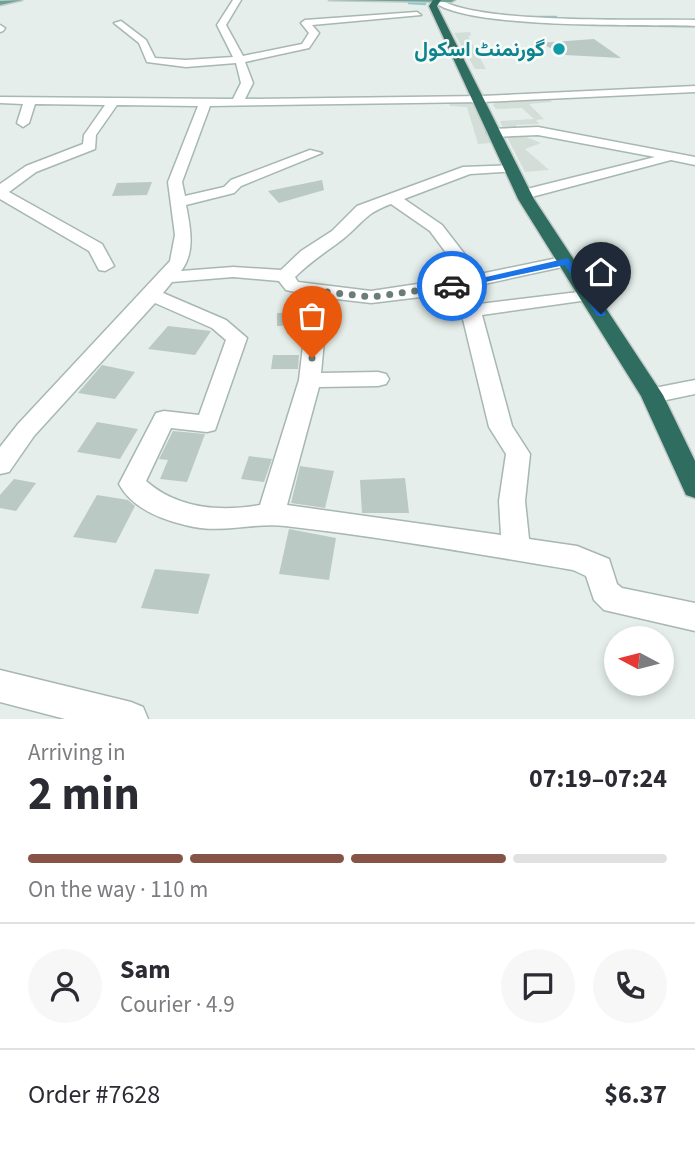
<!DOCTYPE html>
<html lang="en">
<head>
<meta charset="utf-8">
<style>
	:root { --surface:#fff; --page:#f7f7f7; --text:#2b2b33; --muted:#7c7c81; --line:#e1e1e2; --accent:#855447 }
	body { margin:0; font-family:"Source Sans 3",Vazirmatn,sans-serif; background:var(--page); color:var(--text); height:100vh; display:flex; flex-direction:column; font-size:26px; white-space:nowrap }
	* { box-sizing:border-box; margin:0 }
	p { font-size:23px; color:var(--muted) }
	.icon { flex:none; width:38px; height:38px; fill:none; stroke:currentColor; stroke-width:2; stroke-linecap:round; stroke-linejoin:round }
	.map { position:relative; height:719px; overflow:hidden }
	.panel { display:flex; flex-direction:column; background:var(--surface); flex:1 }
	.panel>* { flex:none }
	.needle { width:46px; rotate:277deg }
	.buttons { position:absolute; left:604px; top:626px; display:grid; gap:14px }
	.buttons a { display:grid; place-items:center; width:70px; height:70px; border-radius:50%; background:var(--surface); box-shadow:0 4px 10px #0003; font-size:35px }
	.pin { position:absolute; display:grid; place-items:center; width:60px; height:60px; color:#fff; margin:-72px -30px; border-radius:50% 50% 50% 0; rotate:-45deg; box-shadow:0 0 7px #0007 }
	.pin .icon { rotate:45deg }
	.courier { position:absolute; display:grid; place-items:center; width:70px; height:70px; margin:-35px; border:5px solid #1a73e8; border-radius:50%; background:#fff; color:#222; box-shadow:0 2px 9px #0007 }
	.head em { font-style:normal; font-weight:700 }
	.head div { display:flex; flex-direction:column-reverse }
	.head { display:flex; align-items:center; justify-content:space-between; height:119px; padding:0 28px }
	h1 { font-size:46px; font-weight:700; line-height:52px }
	.bar { display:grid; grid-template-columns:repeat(4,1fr); gap:10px 7px; align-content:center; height:84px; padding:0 28px }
	.bar i { height:9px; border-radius:5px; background:var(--line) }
	.bar .active { background:var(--accent) }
	.bar p { grid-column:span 4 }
	.line { display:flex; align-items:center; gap:18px; padding:0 28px; border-top:2px solid var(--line) }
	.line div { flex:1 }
	.round { display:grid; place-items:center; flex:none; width:74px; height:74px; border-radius:37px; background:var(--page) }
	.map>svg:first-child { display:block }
</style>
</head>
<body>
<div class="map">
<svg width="695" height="719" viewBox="0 0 695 719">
	<rect width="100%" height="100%" fill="#e5eeea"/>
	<g fill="#d3ded9">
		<path d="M470,32l1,4h-3l18,33h-11l-21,-36z"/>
		<path d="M548,98l4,4 -23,2 15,15 -8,1 3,4 -23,1v5h-12l-4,-9 34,-2 -12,-11 -26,1 -3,-4 4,-4z"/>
		<path d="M448,102h28l15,41 -13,1 -11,-37 -17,-1z"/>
		<path d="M517,133l24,10 -16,6 24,21 -24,2 -19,-37z"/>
	</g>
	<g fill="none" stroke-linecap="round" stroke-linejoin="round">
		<g stroke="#8ec8d3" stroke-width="2.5">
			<path d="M409,3l16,1"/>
			<path d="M444,8l11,3"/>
			<path d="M528,17h28"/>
			<path d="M564,19l58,1"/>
		</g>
	</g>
	<g fill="#bac9c3">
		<path d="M594,39l27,19 -56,-3 -25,-12z"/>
		<path d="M322,180l2,10 -45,13 -11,-12z"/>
		<path d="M152,182l-5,13 -35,1 5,-13z"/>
		<path d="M304,312l-1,13 -26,1v-13z"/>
		<path d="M168,326l43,5 -16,24 -47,-6z"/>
		<path d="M273,355h26l-1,14h-27z"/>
		<path d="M102,365l33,7 -20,27 -37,-6z"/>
		<path d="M97,422l41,7 -18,30 -43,-7z"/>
		<path d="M173,431l32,3 -18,48 -27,-3 8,-19 -9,-1z"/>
		<path d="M249,456l23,3 -8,23 -23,-3z"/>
		<path d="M300,466l34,5 -9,37 -34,-5z"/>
		<path d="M405,478l4,35h-47l-2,-33z"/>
		<path d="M14,479l22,4 -20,28 -16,-3v-13z"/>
		<path d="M97,495l31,5 7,6 -19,37 -43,-6z"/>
		<path d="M289,529l47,9 -7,42 -50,-6z"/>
		<path d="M155,569l55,5 -12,40 -57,-6z"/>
	</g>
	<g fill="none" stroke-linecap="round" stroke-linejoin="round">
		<g stroke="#a7b7b1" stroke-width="3">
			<g id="minor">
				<path d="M233,0h8l-15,25 17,31 59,-12 7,-11 -8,-10 4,-3 112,-8 4,3 -109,10 7,8 -10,15 -64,14 8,21 -8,16 237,-3 213,-10v6l-213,10 -272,4 -28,76 3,14 39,-9 7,-7 79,-30 12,3 -81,33 -7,7 -48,12c4,21 10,47 -5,66l52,-4 48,3 20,-19 31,-20 25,-25 106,-39 53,-2v6l-46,3 -66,25 38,26 38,49 87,-18 9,5 -9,5 -138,30 -58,7 -43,-5 -7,75 57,-1 8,2 3,5 -3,5 -8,2 -59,1 -32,118 214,30 -2,-34 7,-47 -17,-27 -28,-116 10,-6 124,-15 2,4 -9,6 -106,15 30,111 18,28 -5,47 4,38 48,7 32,13 8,25 5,4 73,15v28l-91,-21 -10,-10 -8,-24 -13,-6c-95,-16 -191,-33 -288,-44 -34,-4 -63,9 -100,-1 -25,-6 -53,-17 -66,-41l37,-71 8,-2 35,4 27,-75 -14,-12 -57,-25 -121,133 -25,36 -9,2v-27l18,-23 152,-163 5,-26 -7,-53 30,-76 -81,-1 -21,30 -1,14 -59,23 -27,20 93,52 12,22 -9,5 -6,-1 -10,-19 -89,-52v-15l26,-18 57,-22 1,-9 21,-30 -70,-1 -6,19 -6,4 -6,-4 6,-19 -23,-1v-6l233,2 8,-16 -5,-20 -50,4 -39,-5 -8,-19 -25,-20 7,-2 25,19 9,18 31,2 47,-3 -16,-32zM391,204l39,27 34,46 -93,14 -73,-9 -3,-5c15,-15 31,-25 48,-38 21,-17 21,-25 48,-35zM233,277l46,4 7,9 23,5 -10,85 -39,125c-40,7 -82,4 -114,-24l25,-53 36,4 8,-2 32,-92 -21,-18 -63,-27 9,-11z"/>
				<path d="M441,0c38,24 201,19 254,20v6c-51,-2 -229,4 -262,-25z"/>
				<path d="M0,25l5,3 -2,3 -3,1z"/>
				<path d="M538,127l157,30v8l-24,-5 -147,39 -5,-2v-6l136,-34 -117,-22 -45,2 -6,-4 6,-4z"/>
				<path d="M695,380v14l-43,9 -8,-3 -3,-5 3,-5z"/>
				<path d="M0,670l131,32 12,5 5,12h-83l-65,-17z"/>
			</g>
		</g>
		<g stroke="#c2cac8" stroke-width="3">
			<g id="major">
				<path d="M22,0l-22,5v-4z"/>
				<path d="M329,0h126l-4,2z"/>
			</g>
		</g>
		<g stroke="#c2cac8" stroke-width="3">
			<path id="highway" d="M433,0h8l-4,6 97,193 129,196 32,66v37l-9,-3 -45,-99 -123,-197 -89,-193z"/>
		</g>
		<use href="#minor" fill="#fff" fill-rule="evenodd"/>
		<use href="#major" fill="#6aa496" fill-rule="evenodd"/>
		<use href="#highway" fill="#2f6d61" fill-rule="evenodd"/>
	</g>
	<path fill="#1a73e8" d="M568,258l38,56 -2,2h-7l-32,-51 -113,24 -5,-3z"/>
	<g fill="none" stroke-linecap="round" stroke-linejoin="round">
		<path stroke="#687e77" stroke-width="7" stroke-dasharray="0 12.6" d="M312,358l7,-67 52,6 81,-11"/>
	</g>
	<circle fill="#0f9aa8" stroke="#f6fbf8" stroke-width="2.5" cx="559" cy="49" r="7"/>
	<g text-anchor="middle" stroke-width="5" stroke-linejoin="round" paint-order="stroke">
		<g font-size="21" font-weight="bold" fill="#0d838f" stroke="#f6fbf8" text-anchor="end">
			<text x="545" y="56">گورنمنٹ اسکول</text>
		</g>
	</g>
</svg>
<div class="buttons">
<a><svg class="needle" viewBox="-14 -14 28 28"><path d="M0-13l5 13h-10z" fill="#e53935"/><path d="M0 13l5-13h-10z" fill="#7c7c81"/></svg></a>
</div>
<div class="pin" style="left:312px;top:358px;background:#ea580c"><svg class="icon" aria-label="bag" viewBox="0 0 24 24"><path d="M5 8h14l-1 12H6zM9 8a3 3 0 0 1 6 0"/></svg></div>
<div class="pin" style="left:601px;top:314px;background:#1f2937"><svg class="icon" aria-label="home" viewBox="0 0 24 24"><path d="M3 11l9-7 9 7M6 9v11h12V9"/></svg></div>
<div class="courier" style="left:452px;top:286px"><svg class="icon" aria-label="car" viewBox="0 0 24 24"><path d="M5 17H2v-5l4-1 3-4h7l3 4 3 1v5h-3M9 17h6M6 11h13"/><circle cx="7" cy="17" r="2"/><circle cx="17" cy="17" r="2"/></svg></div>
</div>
<section class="panel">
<div class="head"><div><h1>2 min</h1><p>Arriving in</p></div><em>07:19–07:24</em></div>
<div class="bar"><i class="active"></i><i class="active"></i><i class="active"></i><i></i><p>On the way · 110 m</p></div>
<div class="line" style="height:126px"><a class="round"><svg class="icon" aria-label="person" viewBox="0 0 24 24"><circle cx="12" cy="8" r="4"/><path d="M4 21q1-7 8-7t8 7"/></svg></a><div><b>Sam</b><p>Courier · 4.9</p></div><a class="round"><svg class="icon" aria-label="chat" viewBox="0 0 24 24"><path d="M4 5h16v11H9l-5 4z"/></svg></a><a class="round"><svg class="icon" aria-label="phone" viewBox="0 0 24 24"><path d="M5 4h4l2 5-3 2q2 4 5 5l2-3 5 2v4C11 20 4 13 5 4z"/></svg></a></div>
<div class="line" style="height:91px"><div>Order #7628</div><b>$6.37</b></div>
</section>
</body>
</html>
